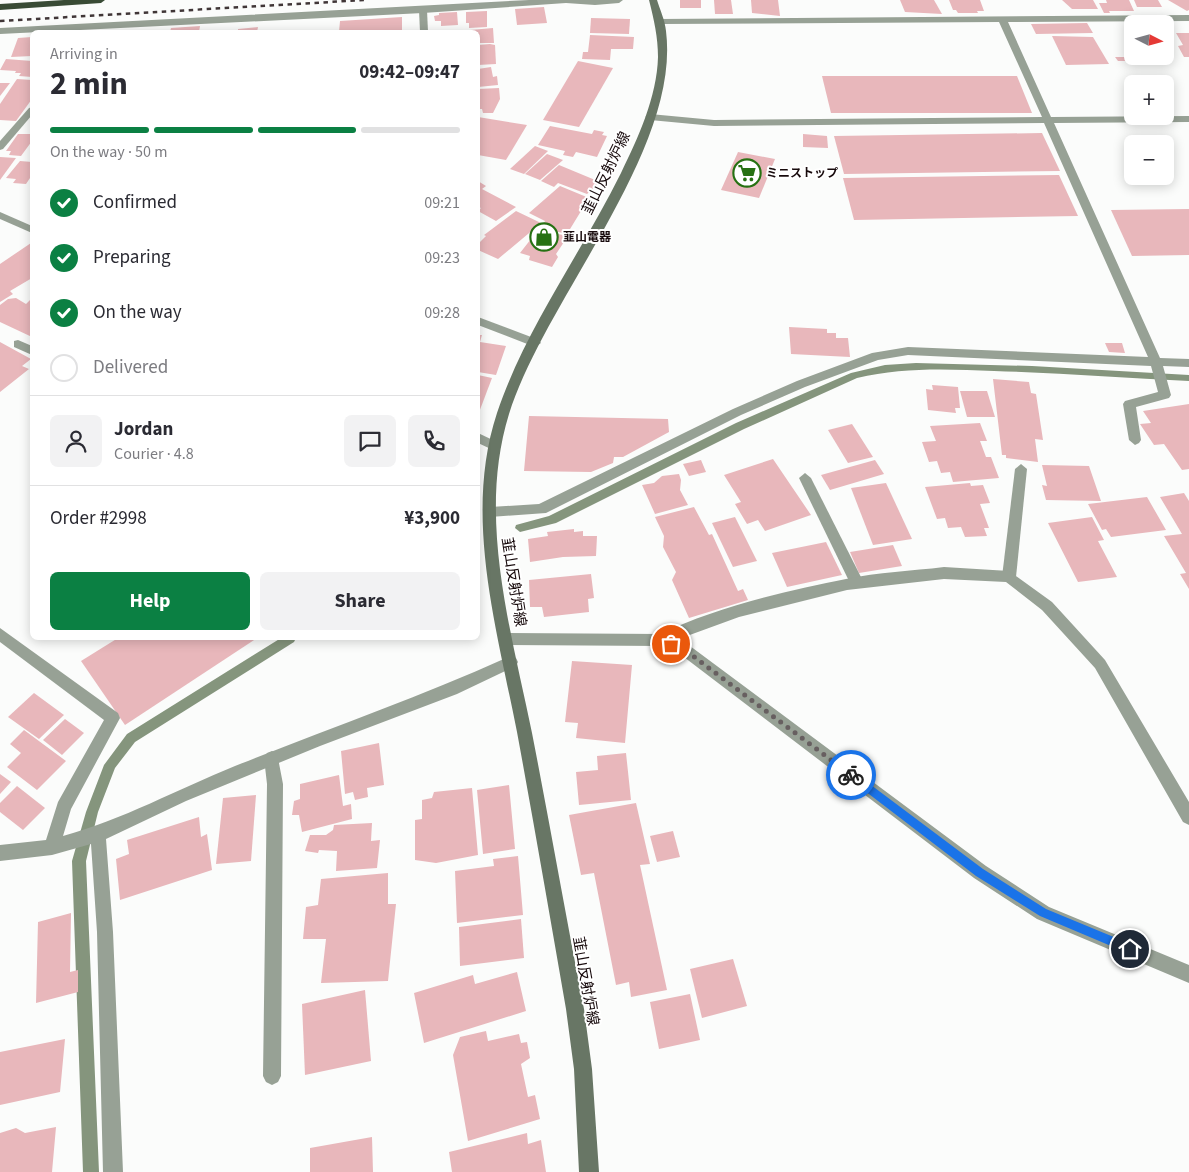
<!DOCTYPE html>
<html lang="en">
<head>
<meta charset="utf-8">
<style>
	:root { --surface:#fff; --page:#f2f2f3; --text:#2b2b33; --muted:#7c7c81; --line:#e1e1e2; --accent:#0b8043 }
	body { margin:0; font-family:"Source Sans 3","Noto Sans JP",sans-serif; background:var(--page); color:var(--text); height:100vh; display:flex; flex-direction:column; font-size:19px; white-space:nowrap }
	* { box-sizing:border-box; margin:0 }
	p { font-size:16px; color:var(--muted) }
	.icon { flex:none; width:28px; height:28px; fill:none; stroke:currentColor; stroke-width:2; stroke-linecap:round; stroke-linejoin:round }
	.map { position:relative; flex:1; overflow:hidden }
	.drawer { position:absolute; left:30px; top:30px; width:450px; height:610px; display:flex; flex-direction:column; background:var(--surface); border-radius:8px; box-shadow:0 2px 12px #0003 }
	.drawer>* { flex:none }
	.needle { width:32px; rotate:96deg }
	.tools { position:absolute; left:1124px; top:15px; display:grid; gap:10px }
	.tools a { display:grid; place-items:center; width:50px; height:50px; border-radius:8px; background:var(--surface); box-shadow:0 2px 12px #0003; font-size:25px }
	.pin { position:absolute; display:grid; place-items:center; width:42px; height:42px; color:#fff; margin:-21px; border:2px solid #fff; border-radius:50%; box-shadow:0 1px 5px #0007 }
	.courier { position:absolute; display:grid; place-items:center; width:50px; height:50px; margin:-25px; border:4px solid #1a73e8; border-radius:50%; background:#fff; color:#222; box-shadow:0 1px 6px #0007 }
	.overview em { font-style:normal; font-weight:700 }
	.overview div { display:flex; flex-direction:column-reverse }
	.overview { display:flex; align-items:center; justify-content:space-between; height:85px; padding:0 20px }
	h1 { font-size:32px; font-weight:700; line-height:38px }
	.bar { display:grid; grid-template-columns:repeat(4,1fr); gap:8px 5px; align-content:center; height:60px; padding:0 20px }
	.bar i { height:6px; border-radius:4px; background:var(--line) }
	.bar .on { background:var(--accent) }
	.bar p { grid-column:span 4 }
	.line { display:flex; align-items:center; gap:12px; padding:0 20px; border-top:1px solid var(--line) }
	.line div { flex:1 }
	.round { display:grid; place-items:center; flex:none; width:52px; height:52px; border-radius:8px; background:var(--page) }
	ol { padding:0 20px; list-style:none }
	li { display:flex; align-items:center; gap:15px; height:55px }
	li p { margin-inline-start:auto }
	li .icon { padding:5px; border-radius:50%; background:var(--accent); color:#fff; stroke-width:4 }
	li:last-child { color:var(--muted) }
	li i { width:28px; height:28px; border:2px solid var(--line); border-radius:50% }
	.cta { display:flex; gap:10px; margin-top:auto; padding:10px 20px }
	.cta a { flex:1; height:58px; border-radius:8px; background:var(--accent); color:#fff; font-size:20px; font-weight:700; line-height:58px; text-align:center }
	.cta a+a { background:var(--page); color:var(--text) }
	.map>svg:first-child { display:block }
</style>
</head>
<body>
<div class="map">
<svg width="1189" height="1172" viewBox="0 0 1189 1172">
	<rect width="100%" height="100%" fill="#fbfcfb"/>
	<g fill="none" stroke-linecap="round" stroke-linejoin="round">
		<g fill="#85957d" fill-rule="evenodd">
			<path d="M916,363l116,3 157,9v6c-65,-3 -130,-8 -195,-10 -46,-2 -92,-4 -137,7l-113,51 -188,94 -36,9 -5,-4 1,-3 33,-9 187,-93 115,-50 34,-8z"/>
			<path d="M281,638h15l-2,4 -159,100 -20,26 -17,44 -12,49 13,311h-16l-11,-311 14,-49 18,-47 23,-31z"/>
		</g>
	</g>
	<g fill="#e8b7bb">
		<rect x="680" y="0" width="21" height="8"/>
		<path d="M714,0h17l2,14h-18z"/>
		<path d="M751,0h27l2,16 -28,-3z"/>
		<path d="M900,0h34l8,14 -37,-2z"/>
		<path d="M949,0h31l4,11h-7l1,2h-20l-2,-3h-3z"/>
		<path d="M1062,0h31l5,9h-26z"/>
		<path d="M1106,0h23l5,11h-25l1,2h-6l-5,-10h8z"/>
		<path d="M1134,0h24l4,7h-25z"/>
		<path d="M1168,0h21v10l-2,1z"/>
		<path d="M544,7l3,16 -30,2 -2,-16z"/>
		<path d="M487,11v16l-18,1v-5h-3v-11z"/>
		<path d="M457,12l1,13 -17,1v-5h-6l-1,-5 5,-1v-2z"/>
		<path d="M402,17v15h-63l1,-11z"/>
		<path d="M591,18l39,1 -1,15 -39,-1z"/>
		<path d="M1087,23l6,10 -57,1 -5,-10z"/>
		<path d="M200,26l-1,6h-29l1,-4z"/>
		<path d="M258,27l-1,5h-19v-3z"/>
		<path d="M493,28l1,15h-16v-11h-8v-2z"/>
		<path d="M1176,33h13v24h-5l-6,-11 5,-1z"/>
		<path d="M590,35l44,2 -1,12h-22l-1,11 -28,-1 1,-7h5z"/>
		<path d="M1052,36l41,1 16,27 -43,1z"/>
		<path d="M32,37v19l-21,1 7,-19z"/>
		<path d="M490,44l5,1 1,19 -18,1v-20z"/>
		<path d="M1115,57h16l3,4h-16z"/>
		<path d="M6,59l26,2v16l-13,-1 2,-3h-6l1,-2 -16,-1z"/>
		<path d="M578,61l35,7 -34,59 -36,-7z"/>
		<path d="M491,67l2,10 4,-1 1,9 -20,2v-18z"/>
		<path d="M822,76h195l15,37h-201z"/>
		<path d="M17,79l15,1v19l-16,22 -16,-1v-16z"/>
		<path d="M0,83h10l-10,13z"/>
		<path d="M499,88l1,11 -7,14h-10l-1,-4h-4v-20z"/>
		<path d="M478,117l49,8 -21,35 -28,-5z"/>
		<path d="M550,126l42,8 2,-4 10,2 -2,3 5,1 -10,21 -21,-5 -3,5 -10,-2 2,-4 -27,-6z"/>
		<path d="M1042,133l18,38 -216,3 -10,-38z"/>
		<path d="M18,134h14v7l-11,15 -12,-1 2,-4h-5z"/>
		<path d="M803,134l24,2 1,12 -25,-1z"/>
		<path d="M535,146l13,5 -24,23 -14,-5z"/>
		<path d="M738,152l37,7 -16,39 -38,-8z"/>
		<path d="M547,154l16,6 -23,20 -15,-6z"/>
		<path d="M0,157l16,1 -16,22z"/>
		<path d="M20,161l12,1v13l-6,9 -13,-1 3,-4 -10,-1z"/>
		<path d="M559,165l41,17 -13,12 -29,-11 -4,4 -13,-6z"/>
		<path d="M1059,175l19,41 -224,4 -11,-42z"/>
		<path d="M478,181l8,5 -4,3 34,18 -20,14 -18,-10 3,-3 -3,-1z"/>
		<path d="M560,186l29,12 -22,36 -26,-6 4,-7 -16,-8z"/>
		<path d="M1189,209v46l-57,1 -21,-46z"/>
		<path d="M516,211l25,12 -43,36 -20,-9v-6l8,-8 -2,-1z"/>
		<path d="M538,230l30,6 -12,18 2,3 -6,10 -23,-7 1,-4 -10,-3z"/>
		<path d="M31,243l1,35 -22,13 3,3 -13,8v-38z"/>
		<path d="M16,298l10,6 6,-6v39l-32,-15v-17l8,-6z"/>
		<path d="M789,327l38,2v4h9v5h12l2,19 -59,-3z"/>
		<path d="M478,335h4l-2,7 26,4 -10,29 -18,-3z"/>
		<path d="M0,342l31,17 -9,7 7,3 -29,23z"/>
		<path d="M1105,343h17l3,10 -16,-1z"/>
		<path d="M478,375l14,3 -14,37z"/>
		<path d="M993,379l36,3 2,11 5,1 7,46 -8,-1 3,23 -32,-4v-3h-4z"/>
		<path d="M932,385l26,2 2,21h-5l1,5 -28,-3 -2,-21 7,1z"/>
		<path d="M960,391h27l8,26h-28z"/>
		<path d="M1189,404v65l-7,1 -18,-26 -10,1 -14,-21 11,-1 -8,-12z"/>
		<path d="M529,416l139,3 1,13 -46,25h-9l-1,6 -22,9 -67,-1z"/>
		<path d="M980,423l7,18h-7l6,16h5l8,21 -46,4 -3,-10 -9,1 -4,-12 -8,1 -7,-20 14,-1 -6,-15z"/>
		<path d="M852,424l21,33 -25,6 -20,-33z"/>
		<path d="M773,459l38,56 -46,16 -7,-11 -11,4 -12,-20 6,-2 -17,-27z"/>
		<path d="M701,460l5,12 -17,4 -6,-12z"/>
		<path d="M875,460l9,14 -54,16 -9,-15z"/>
		<path d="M1042,465l47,1 12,35 -55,-1 -4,-15 5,1z"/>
		<path d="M679,474l2,6 -1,10 8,15 -33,9 -13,-29 12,-2 8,-7z"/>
		<path d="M886,483l26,56 -39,6 -22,-57z"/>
		<path d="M970,483l1,3 12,-1 7,18 -10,1 9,24h-5l3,8 -22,1 -4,-10 -13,1 -3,-10 -8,1 -12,-32z"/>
		<path d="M1184,493l5,8v88l-9,-15 6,-1 -22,-37 18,-2 -22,-37z"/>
		<path d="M1147,497l19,33 -55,7 -5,-8 -4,1 -14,-26z"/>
		<path d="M694,507l15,28 3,-1 26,57 5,-2 5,11 -59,18 -17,-38 4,-8 -13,-25 1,-11 -9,-19z"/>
		<path d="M735,517l22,44 -24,6 -21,-44z"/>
		<path d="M1092,517l12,23 -6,1 19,36 -39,5 -30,-59z"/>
		<path d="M574,529v3l9,-1v5h14l-1,20 -33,1 -33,5 -2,-23 20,-3 -1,-4z"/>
		<path d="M826,542l16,33 -55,12 -15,-34z"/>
		<path d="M893,545l9,21 -43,7 -9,-21z"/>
		<path d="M591,574l3,24 -6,1 1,13 -45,5 -2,-10h-12l-1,-27z"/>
		<path d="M118,638h139l-132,87 -44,-64z"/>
		<path d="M572,661l60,4 -7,78 -49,-5 2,-15 -13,-1z"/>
		<path d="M34,693l30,22 -25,24 -31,-22z"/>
		<path d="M65,719l19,14 -22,22 -19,-15z"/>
		<path d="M24,730l42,31 -29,29 -30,-23 14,-14 -11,-9z"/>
		<path d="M379,743l5,42 -17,3 1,9 -13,3 -2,-8 -8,2 -4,-43z"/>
		<path d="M626,753l5,47 -52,5 -3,-33 22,-2 -1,-14z"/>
		<path d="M0,774l11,8 -11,12z"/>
		<path d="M339,775l4,31 8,-2 1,15 -50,13 -3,-17h-7l2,-14 6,-2v-15z"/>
		<path d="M509,785l6,64 -32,5 -6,-64z"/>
		<path d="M17,786l28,22 -22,22 -23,-18v-9z"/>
		<path d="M472,788l6,67 -42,8 -21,-3v-40l7,-1v-19l10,-2 2,-6z"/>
		<path d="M256,795l-5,66 -35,3 7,-66z"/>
		<path d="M636,803l14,61 -10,1 27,125 -36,7 -2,-15 -13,3 -22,-112 -13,2 -12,-60z"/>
		<path d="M199,817l2,20 6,-3 5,36 -92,30 -4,-41 13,-5 -2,-14z"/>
		<path d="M372,823l-1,18 9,-1 -3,28 -41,3 1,-20 -18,-1 -1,3 -13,-2 5,-16h16l7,-5 1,-5z"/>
		<path d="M673,831l7,26 -23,5 -7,-26z"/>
		<path d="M518,856l5,59 -66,8 -2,-52 39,-5 -1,-7z"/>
		<path d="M388,873v31h8l-8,77 -67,2 5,-44h-23l3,-32 12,-2 3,-26z"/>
		<path d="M71,913l-1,59 8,-2v22l-42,11 2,-81z"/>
		<path d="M521,919l3,39 -64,8 -1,-39z"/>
		<path d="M733,959l14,47 -45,12 -12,-49z"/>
		<path d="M517,972l9,39 -102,32 -10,-50 59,-18 2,9z"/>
		<path d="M365,990l6,71 -66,14 -3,-71z"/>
		<path d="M690,994l10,46 -41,9 -9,-47z"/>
		<path d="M486,1031l2,10 31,-7 2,9 6,-1 3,16 -9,6 7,33 7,-2 5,24 -72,22 -15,-86 7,-18z"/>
		<path d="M65,1039l-5,53 -60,13v-53z"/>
		<path d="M56,1127l-4,45h-52v-39l16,-5 9,5z"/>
		<path d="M527,1133l1,11 13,-4 5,32h-94l-3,-20z"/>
		<path d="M372,1137l1,35h-63v-24z"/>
	</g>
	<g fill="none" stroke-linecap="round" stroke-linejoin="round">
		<g fill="#97a195" fill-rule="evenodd">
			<path d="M423,7l4,3 1,22h-8l-1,-22z"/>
			<path d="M32,107v8l-29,34 -3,1v-9l29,-33z"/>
			<path d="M18,340l14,6v9l-18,-8v-6z"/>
			<path d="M1021,464l6,5 -11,108 -2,4h-10l-2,-4 13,-108z"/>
			<path d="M805,473l6,5 53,105 -2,4h-10l-2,-4 -51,-105z"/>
			<path d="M272,751l5,2 6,31 -2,292 -3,6 -6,3 -6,-3 -3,-6 4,-292 -3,-26 3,-5z"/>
		</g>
		<g fill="#97a195" fill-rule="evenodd">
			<path d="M529,0h94l-4,3 -24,2 -29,-2 -143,10 -423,21v-6z"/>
			<path d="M1189,15v6l-181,1 43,95 138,-1v6l-135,1 106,235 29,1v8l-26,-1 8,29 -2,3 -33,9 5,33 -2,3 -4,2 -6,-5 -6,-36 2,-3 33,-9 -7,-26 -243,-11 -30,5 -73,27 -64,28 -195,98 -56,4 -5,-1 -2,-4 7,-5 49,-3 194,-95 64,-28 75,-28 36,-6 240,10 -104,-234 -330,3 -64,-6 -5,-3 5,-3 64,6 328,-3 -43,-95 -338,2 -4,-3 1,-2z"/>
			<path d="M0,212l32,14v7l-32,-14z"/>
			<path d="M478,317l61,23 2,3 -6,4 -57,-22z"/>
			<path d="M478,433l19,9 2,3 -2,3 -4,2 -15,-7z"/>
			<path d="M944,567l65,4 43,31 53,58 84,142v23l-6,-3 -88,-154 -53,-58 -36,-28 -62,-3 -97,11 -108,27 -63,23 14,6 296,220 63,41 140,58v18l-152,-64 -63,-41 -294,-224 -19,-8 -154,-1 -5,-2 -2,-4 2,-4 5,-2 154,1c52,-26 128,-44 185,-55 32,-7 66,-8 98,-12z"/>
			<path d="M0,628l118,85 2,5 -49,91 -8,27c59,-16 115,-47 172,-70 90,-36 182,-68 271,-108l5,-2 5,2 2,4 -2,4 -59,28 -137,52 -134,55 -80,38 7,93 10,240h-20l-6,-240 -6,-88 -39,11 -52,6v-16l46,-5 12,-38 46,-82 -104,-78z"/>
		</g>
		<path fill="#687665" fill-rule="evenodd" d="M649,0h8c3,10 8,20 9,31 15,120 -121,268 -157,383 -32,104 2,216 23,319 18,92 34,184 52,276l8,60 7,103h-20l-5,-103 -8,-60c-16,-92 -32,-185 -49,-277 -20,-103 -54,-216 -20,-319 28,-84 85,-161 124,-240 17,-35 36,-76 37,-116 0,-20 -4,-37 -9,-57z"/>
		<path fill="#394b35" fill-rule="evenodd" d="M64,0h41l-4,3 -101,7v-6z"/>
		<path stroke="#403637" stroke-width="2.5" stroke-dasharray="4.5 4.5" stroke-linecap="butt" d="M0,21l365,-21"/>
	</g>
	<path fill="#1a73e8" d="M851,770l132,99 63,40 87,36v7l-3,2 -90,-38 -64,-40 -128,-98 -1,-3z"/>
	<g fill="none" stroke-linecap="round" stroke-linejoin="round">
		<path stroke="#675f60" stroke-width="5" stroke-dasharray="0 9" d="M671,644l14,6 166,125"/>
	</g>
	<defs>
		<g id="supermarket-ring" transform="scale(1.4375)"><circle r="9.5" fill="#fff" stroke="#277113" stroke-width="1.5"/><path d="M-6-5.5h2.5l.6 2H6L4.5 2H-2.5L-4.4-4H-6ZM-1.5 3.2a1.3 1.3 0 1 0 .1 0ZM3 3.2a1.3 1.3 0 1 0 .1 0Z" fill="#277113"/></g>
		<g id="shop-ring" transform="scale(1.4375)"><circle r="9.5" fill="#fff" stroke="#277113" stroke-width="1.5"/><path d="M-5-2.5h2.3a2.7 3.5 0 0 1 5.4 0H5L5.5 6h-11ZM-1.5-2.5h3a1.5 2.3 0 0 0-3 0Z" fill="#277113"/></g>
	</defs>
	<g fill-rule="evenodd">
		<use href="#supermarket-ring" x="747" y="173"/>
		<use href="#shop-ring" x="544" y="237"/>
	</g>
	<g text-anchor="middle" stroke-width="4" stroke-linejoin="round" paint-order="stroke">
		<g font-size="12" font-weight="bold" fill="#170a0c" stroke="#fff" text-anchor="start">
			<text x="766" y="177">ミニストップ</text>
			<text x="563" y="241">韮山電器</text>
		</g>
		<g font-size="15" fill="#170a0c" stroke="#fff">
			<text transform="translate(606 173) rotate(-64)" y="5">韮山反射炉線</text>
			<text transform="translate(514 582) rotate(81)" y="5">韮山反射炉線</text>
			<text transform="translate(586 981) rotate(80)" y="5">韮山反射炉線</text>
		</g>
	</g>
</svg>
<div class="tools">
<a><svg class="needle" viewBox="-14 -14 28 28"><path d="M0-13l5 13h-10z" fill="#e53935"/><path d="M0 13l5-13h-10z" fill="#7c7c81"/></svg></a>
<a>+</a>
<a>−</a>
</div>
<div class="pin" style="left:671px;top:644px;background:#ea580c"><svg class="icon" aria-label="bag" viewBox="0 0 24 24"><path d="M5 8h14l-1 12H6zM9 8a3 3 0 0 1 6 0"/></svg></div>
<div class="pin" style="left:1130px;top:949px;background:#1f2937"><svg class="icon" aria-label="home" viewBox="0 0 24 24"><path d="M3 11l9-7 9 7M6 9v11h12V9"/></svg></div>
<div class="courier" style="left:851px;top:775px"><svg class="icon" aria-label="bike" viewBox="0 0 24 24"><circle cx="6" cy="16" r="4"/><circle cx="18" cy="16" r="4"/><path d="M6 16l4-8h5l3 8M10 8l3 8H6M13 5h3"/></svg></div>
<section class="drawer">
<div class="overview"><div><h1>2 min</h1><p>Arriving in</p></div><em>09:42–09:47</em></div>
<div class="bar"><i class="on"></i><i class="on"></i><i class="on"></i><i></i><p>On the way · 50 m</p></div>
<ol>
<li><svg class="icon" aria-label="check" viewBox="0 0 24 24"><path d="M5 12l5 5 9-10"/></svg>Confirmed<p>09:21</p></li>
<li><svg class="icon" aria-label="check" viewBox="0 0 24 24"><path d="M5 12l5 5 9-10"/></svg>Preparing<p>09:23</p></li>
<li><svg class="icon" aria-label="check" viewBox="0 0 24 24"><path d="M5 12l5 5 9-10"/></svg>On the way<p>09:28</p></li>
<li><i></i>Delivered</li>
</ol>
<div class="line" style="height:90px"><a class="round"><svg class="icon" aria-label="person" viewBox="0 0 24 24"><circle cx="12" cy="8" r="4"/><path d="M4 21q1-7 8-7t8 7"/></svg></a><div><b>Jordan</b><p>Courier · 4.8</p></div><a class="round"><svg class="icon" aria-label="chat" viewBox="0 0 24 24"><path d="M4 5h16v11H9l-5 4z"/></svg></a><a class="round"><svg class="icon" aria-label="phone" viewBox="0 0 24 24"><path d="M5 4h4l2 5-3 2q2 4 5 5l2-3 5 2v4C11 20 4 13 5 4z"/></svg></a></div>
<div class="line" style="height:65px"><div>Order #2998</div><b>¥3,900</b></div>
<div class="cta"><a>Help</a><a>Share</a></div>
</section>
</div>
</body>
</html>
